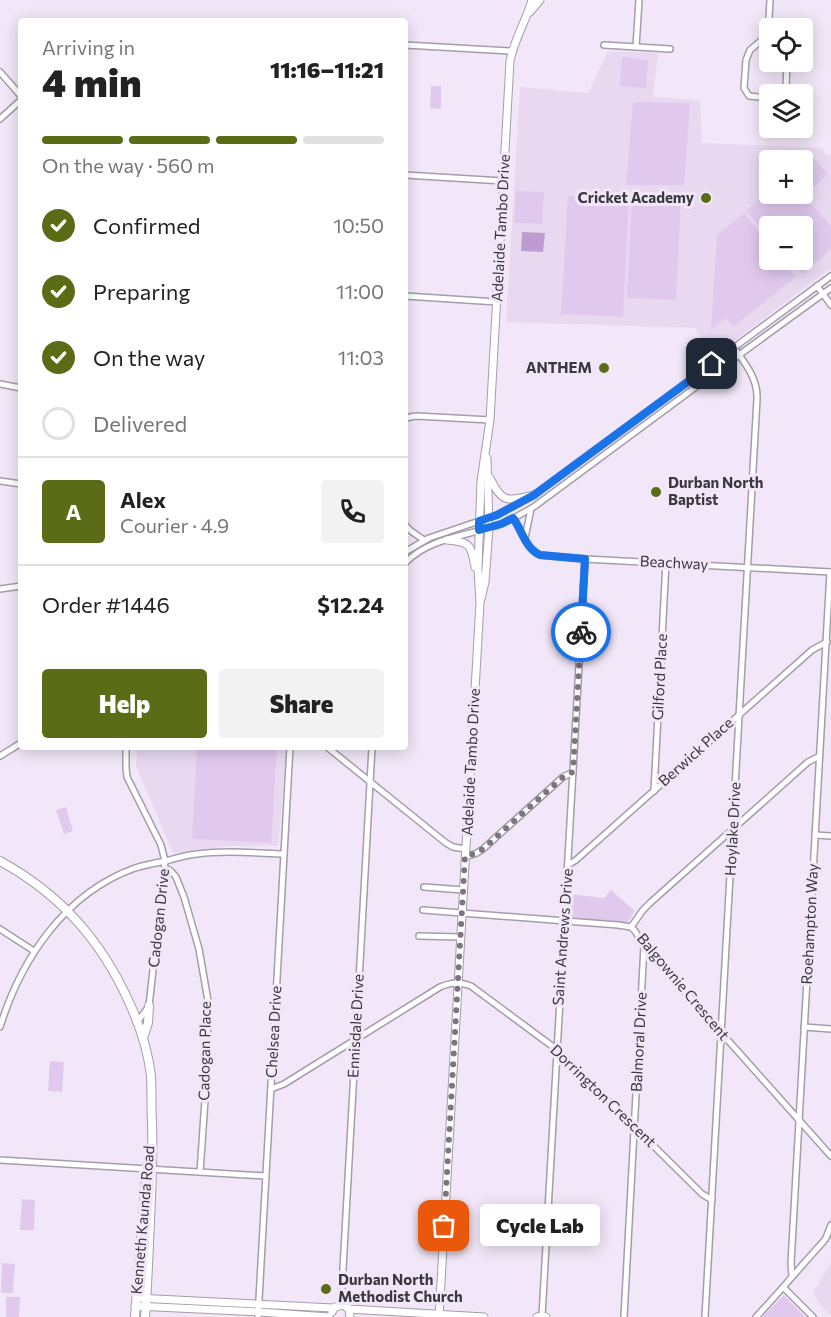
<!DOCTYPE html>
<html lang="en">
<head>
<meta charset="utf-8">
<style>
	:root { --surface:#fff; --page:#f2f2f2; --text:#222; --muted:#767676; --line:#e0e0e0; --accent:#5b6c17 }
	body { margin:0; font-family:Commissioner,sans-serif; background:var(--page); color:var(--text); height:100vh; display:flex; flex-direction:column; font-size:22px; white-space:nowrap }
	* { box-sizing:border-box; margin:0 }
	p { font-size:20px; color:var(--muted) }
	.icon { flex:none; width:33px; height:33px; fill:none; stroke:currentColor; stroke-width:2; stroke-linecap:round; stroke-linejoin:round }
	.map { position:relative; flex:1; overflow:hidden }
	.sheet { position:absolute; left:18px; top:18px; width:390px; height:732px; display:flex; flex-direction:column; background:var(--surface); border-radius:6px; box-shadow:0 3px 15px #0003 }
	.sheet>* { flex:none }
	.fabs { position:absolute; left:759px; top:18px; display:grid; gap:12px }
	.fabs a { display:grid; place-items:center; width:54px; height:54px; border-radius:6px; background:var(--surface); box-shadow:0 3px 15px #0003; font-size:30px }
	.pin { position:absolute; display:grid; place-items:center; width:51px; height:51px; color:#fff; margin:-26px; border-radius:12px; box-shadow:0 3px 9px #0006 }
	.courier { position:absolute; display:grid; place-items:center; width:60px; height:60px; margin:-30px; border:4px solid #1a73e8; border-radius:50%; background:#fff; color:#222; box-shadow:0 2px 8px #0007 }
	.bubble { position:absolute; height:42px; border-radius:6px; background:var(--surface); box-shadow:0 3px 15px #0003; font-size:20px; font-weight:800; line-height:42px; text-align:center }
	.head em { font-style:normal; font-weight:800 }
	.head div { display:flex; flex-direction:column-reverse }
	.head { display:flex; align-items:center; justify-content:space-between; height:102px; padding:0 24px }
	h1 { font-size:39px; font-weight:800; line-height:45px }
	.bar { display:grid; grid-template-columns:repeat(4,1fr); gap:9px 6px; align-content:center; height:72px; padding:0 24px }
	.bar i { height:8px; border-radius:4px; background:var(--line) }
	.bar .selected { background:var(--accent) }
	.bar p { grid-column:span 4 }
	.line { display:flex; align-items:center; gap:15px; padding:0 24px; border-top:2px solid var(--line) }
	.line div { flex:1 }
	.round { display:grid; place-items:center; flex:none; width:63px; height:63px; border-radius:6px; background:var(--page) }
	ol { padding:0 24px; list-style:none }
	li { display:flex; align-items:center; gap:18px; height:66px }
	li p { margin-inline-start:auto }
	li .icon { padding:6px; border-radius:50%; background:var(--accent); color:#fff; stroke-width:4 }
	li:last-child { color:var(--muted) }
	li i { width:33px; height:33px; border:3px solid var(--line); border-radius:50% }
	.cta { display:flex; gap:12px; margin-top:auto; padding:12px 24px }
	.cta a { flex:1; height:69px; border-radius:6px; background:var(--accent); color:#fff; font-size:24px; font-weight:800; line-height:69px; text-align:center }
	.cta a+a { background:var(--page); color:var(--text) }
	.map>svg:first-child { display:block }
</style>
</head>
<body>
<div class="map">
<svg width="831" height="1317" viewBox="0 0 831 1317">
	<rect width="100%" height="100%" fill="#f2e7f8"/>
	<g fill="#e8d9f0" fill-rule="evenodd">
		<path d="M608,51l50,2 -5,44 47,3 2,42 1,1 118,5 6,7 4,-1v114l-117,88 -19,-28 -189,-6 14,-235 68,6zM770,160h32v34h-32zM770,226h32v34h-32z"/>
		<path d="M137,747h150l-9,99h-52l-53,7 -37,-87z"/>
		<path d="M831,1262v54l-9,-9 -9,-14z"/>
	</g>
	<g fill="#e1c9ee">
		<path d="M622,57l26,3 -2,28 -26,-2z"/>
		<path d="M431,86h10v23l-11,-1z"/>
		<path d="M633,102l57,1 -6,82h-58z"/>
		<path d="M813,158l15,16 -16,15 -9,-10v-12z"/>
		<path d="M769,190l1,4h32l29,32v23l-28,25 -13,-14h12v-34h-32l-1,11 -23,-26z"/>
		<path d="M516,191l28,1 -2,32 -28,-1z"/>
		<path d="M568,196l61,3 -6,118 -62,-3z"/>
		<path d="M632,196l49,3 -5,101 -49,-2z"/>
		<path d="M744,213l25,32 1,15h11l15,17 -63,50 -7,-9 -15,12 6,-95z"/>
		<path d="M197,747h80l-6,96 -79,-4z"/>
		<path d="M66,807l7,24 -9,3 -8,-24z"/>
		<path d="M611,890l24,21 -8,12 -59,-4 1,-25 35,4z"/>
		<path d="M50,1061l14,1 -2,30 -14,-1z"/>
		<path d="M22,1199l13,1 -1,30h-14z"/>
		<path d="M2,1263l13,1 -2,29h-12z"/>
		<path d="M784,1295l21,22h-43z"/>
		<path d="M6,1297h14l-1,20h-13z"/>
	</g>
	<path fill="#be9cd2" d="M522,232l23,1 -2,19 -22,-1z"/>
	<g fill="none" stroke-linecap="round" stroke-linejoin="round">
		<g stroke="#a69cab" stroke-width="8">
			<g id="minor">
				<path d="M405,45l107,6"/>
				<path d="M604,45l66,4"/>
				<path d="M636,47l3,-47"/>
				<path d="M0,72l21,24"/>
				<path d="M783,94l3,-6 1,-26"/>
				<path d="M770,98l-21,-2 -5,-8 2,-28 4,-10 18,-15 2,-35"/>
				<path d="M0,119l21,-19"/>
				<path d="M405,175l98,6"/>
				<path d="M817,286l14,19"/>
				<path d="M405,296l92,6"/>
				<path d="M0,384l21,4"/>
				<path d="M405,419l5,-2 7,-1 73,4"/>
				<path d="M0,481l21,3"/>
				<path d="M513,518c9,12 12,30 27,37l45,4 246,13"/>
				<path d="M405,525l6,6 13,9"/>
				<path d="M525,538l6,-29"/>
				<path d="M405,552l24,-14 68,-23 37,-20 297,-219"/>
				<path d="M405,563c25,-26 64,-27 96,-39 11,-5 23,-11 34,-18l204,-151 92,-67"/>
				<path d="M0,589l21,-3"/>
				<path d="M126,747v21l1,9 34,68 4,16 -16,145 -11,15"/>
				<path d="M327,747l119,96 7,4 13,2"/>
				<path d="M0,756l21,-13"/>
				<path d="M654,791l12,-229"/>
				<path d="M815,835l16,1"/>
				<path d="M465,857l12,-4 6,-4 80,-72 10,-5"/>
				<path d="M568,865l8,-5 236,-210 15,-8"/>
				<path d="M165,868l6,3 5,6 8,20 15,52 9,52 -1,70 -7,101"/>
				<path d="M424,887l39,3"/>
				<path d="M423,910l195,15 13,2"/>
				<path d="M631,927l4,4 9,15 187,210"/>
				<path d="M631,927l12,-17 7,-7 158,-141 10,-5"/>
				<path d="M0,929l34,22"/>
				<path d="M419,936l42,1"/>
				<path d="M0,1027c21,-68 65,-134 135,-159 10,-3 20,-5 31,-7 10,-3 20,-6 31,-7 28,-4 58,-1 87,0"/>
				<path d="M804,1027l27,2"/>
				<path d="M271,1089l13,-5 156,-97c12,-5 19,-5 31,-1l85,63 146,145 10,6"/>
				<path d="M0,1160l265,16"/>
				<path d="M792,1276l-1,-13 39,-691"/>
				<path d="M784,1288l29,29"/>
				<path d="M341,1305l31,-558"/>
				<path d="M542,1316l43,-757"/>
				<path d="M258,1317l32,-570"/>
				<path d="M624,1317l20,-371"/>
				<path d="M705,1317l52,-918c1,-20 -12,-36 -23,-51"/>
				<path d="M756,1317c23,-24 44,-50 67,-75l3,-4 5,-13"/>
			</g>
		</g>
		<g stroke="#a69cab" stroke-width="9">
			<g id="tertiary">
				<path d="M530,12l10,-12"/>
				<path d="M490,478c12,26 18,23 44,17"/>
				<path d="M447,540c24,2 24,5 28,27"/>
				<path d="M481,599l4,-17 4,-55 -2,-69"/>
				<path d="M136,1298l197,10"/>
				<path d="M135,1306l124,6 70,5"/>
				<path d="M349,1309l135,8"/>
				<path d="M332,1312l3,-5 8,-2 6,4 1,8"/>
				<path d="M439,1317l41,-714 -2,-34 3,-88 9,-61 20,-359c4,-21 16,-40 22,-61"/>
				<path d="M537,1317l5,-1 4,1"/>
			</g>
		</g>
		<g stroke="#a69cab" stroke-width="10">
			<g id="secondary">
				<path d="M0,861c60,33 101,79 129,141 11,24 19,48 22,74 1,15 0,30 1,46 1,25 0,51 -1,77 -2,39 -3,79 -6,118"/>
				<path d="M143,1038l5,-15 1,-17"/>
				<path d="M135,1317l12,-151"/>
			</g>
		</g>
		<use href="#minor" stroke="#fff" stroke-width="5"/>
		<use href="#tertiary" stroke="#fff" stroke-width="7"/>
		<use href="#secondary" stroke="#fff" stroke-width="8"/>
	</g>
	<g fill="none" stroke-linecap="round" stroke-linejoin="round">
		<path stroke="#7b757f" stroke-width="6" stroke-dasharray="0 10.8" d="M444,1226l21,-370 12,-3 6,-4 80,-72 10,-5 8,-140"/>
		<path stroke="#1a73e8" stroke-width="8" d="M581,632l4,-73 -45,-4c-15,-7 -18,-25 -27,-37l-12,6 -22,6v-9l18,-6 37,-20 178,-131"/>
	</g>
	<g fill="#5b6c17" stroke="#f2e7f8" stroke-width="2">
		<circle cx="706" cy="198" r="6"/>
		<circle cx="604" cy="368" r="6"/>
		<circle cx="656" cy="492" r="6"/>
		<circle cx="326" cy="1289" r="6"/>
	</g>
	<g text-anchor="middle" stroke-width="6" stroke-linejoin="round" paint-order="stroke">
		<g font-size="15" font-weight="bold" fill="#3b373e" stroke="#f2e7f8" text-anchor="end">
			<text x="694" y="203">Cricket Academy</text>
			<text x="592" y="373">ANTHEM</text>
			<text x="668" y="488" text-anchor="start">Durban North<tspan x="668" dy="17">Baptist</tspan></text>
			<text x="338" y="1285" text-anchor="start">Durban North<tspan x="338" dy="17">Methodist Church</tspan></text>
		</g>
		<g font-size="15" fill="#3b373e" stroke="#f2e7f8">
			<text transform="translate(501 228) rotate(-87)" y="5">Adelaide Tambo Drive</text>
			<text transform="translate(674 563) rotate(3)" y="5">Beachway</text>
			<text transform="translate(660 677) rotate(-87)" y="5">Gilford Place</text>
			<text transform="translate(696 752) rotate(-42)" y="5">Berwick Place</text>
			<text transform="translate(471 762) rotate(-87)" y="5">Adelaide Tambo Drive</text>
			<text transform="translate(733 829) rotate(-87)" y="5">Hoylake Drive</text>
			<text transform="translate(159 918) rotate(-84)" y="5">Cadogan Drive</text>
			<text transform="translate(810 924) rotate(-87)" y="5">Roehampton Way</text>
			<text transform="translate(563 937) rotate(-86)" y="5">Saint Andrews Drive</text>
			<text transform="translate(683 987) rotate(50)" y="5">Balgownie Crescent</text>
			<text transform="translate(356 1026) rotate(-87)" y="5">Ennisdale Drive</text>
			<text transform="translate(274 1032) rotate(-87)" y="5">Chelsea Drive</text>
			<text transform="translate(639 1042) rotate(-87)" y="5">Balmoral Drive</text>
			<text transform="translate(205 1051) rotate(-89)" y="5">Cadogan Place</text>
			<text transform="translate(603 1096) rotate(44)" y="5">Dorrington Crescent</text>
			<text transform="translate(143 1220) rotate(-85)" y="5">Kenneth Kaunda Road</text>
		</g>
	</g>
</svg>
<div class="fabs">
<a><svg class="icon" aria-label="locate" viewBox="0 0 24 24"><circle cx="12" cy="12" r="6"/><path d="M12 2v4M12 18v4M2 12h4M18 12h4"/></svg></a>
<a><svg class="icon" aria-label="layers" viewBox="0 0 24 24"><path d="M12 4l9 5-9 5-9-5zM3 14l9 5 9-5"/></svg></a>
<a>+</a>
<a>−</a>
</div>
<div class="pin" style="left:444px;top:1226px;background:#ea580c"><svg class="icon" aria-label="bag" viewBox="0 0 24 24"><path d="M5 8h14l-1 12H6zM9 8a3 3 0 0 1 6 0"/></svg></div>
<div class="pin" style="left:712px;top:364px;background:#1f2937"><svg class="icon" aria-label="home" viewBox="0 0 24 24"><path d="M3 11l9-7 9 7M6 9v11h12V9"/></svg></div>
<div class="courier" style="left:581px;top:632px"><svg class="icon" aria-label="bike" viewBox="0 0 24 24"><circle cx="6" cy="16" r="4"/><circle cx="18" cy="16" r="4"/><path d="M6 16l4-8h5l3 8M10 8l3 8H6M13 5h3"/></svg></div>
<div class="bubble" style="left:480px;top:1204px;width:120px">Cycle Lab</div>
<section class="sheet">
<div class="head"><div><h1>4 min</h1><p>Arriving in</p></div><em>11:16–11:21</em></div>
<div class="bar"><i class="selected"></i><i class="selected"></i><i class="selected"></i><i></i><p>On the way · 560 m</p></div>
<ol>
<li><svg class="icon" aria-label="check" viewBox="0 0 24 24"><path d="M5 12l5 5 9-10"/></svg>Confirmed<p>10:50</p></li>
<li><svg class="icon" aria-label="check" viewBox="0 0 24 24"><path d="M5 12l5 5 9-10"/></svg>Preparing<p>11:00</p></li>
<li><svg class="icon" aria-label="check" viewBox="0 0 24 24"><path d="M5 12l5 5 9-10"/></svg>On the way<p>11:03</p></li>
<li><i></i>Delivered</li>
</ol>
<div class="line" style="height:108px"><b class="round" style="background:var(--accent);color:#fff">A</b><div><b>Alex</b><p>Courier · 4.9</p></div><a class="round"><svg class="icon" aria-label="phone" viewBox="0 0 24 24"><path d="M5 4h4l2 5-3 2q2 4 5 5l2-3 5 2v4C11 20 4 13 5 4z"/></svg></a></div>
<div class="line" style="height:78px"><div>Order #1446</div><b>$12.24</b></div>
<div class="cta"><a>Help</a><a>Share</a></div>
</section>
</div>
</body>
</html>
